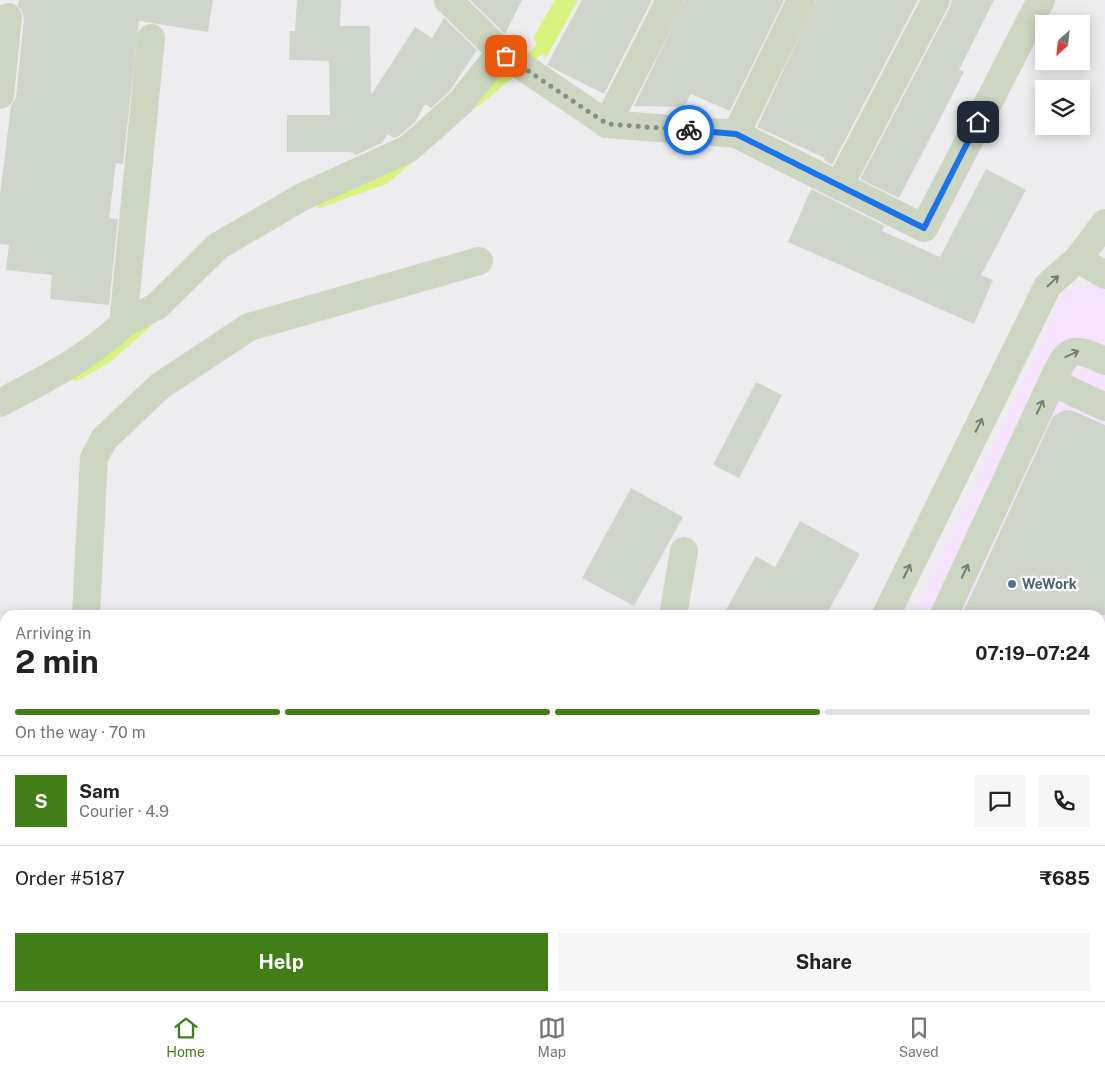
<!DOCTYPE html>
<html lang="en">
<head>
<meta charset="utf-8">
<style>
	:root { --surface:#fff; --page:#f6f6f6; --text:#222; --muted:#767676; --line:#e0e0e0; --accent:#417e17 }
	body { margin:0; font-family:"Public Sans",sans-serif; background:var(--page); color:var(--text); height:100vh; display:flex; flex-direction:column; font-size:19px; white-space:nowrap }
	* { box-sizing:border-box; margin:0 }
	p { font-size:16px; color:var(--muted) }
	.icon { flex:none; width:28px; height:28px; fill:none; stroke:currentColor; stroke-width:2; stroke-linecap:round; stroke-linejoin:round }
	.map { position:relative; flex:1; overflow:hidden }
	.side { position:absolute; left:0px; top:610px; width:1105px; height:391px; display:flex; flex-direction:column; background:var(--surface); border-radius:15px 15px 0 0; box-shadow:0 2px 12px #0003 }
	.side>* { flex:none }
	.needle { width:32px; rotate:207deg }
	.tools { position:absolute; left:1035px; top:15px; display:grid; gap:10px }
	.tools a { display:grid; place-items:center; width:55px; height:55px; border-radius:0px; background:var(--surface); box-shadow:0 2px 12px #0003; font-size:25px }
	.pin { position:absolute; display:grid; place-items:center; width:42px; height:42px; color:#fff; margin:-21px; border-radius:10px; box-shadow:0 2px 8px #0006 }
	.courier { position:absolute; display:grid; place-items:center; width:50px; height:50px; margin:-25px; border:4px solid #1a73e8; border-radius:50%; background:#fff; color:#222; box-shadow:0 1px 6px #0007 }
	.summary em { font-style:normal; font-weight:700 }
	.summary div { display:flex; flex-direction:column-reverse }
	.summary { display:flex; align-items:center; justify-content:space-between; height:85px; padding:0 15px }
	h1 { font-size:32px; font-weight:700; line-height:38px }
	.bar { display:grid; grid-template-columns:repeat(4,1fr); gap:8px 5px; align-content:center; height:60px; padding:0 15px }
	.bar i { height:6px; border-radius:4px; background:var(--line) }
	.bar .active { background:var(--accent) }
	.bar p { grid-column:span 4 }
	.line { display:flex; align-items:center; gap:12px; padding:0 15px; border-top:1px solid var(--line) }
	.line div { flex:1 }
	.round { display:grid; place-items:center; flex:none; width:52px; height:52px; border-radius:0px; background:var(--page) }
	.button { display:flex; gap:10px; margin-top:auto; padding:10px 15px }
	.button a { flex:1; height:58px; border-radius:0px; background:var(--accent); color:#fff; font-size:20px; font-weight:700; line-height:58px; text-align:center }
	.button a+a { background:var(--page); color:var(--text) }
	.dock { display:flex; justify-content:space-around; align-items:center; height:70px; border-top:1px solid var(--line); background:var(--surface); font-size:14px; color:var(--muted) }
	.dock a { display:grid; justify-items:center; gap:2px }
	.dock .active { color:var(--accent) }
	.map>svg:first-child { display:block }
</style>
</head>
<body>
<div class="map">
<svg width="1105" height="1001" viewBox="0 0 1105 1001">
	<rect width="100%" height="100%" fill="#ededf0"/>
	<path fill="#f6e3fd" d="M1089,284l16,4v408l-5,11v-92h-186l151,-324z"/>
	<path fill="#d8f37f" d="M555,0h23l-32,58 -13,-20z"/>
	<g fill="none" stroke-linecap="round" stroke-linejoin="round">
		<g stroke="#d8f37f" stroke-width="10">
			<path d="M474,103l65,-53 7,-13"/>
			<path d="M319,203l66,-24 21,-18"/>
			<path d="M76,376l30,-17 40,-35"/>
		</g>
	</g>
	<g fill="#ced5cb">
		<path d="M19,0h194l-5,32 -69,-11 -16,143 -7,-1 -7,55 9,1 -9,86 -59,-6 2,-24 -46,-5 3,-25 -9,-1v-49l11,-89 5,-9 8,-78 -2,-8 -4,-5z"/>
		<path d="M297,0h44l-1,26h30l1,69 44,-68 17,11 12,-20 33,32 -28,42 -18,16 -6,-4 -10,18 -16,14 -5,2 -6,-4 -6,9 -26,12 -5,-3h-64v-37h43l-1,-54 -40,-1 1,-29h5z"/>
		<path d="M470,0h52l-17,34z"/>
		<path d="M582,0h70l-48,94 -57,-29z"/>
		<path d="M685,0h99l-54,111 -39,-17 -7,13 -50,-1z"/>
		<path d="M816,0h102l-86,165 -8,-5 1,-2 -68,-31z"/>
		<path d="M952,0h42l-35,70 5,2 -65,126 -39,-19 90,-172z"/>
		<path d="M986,169l40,21 -45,85 12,5 -19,44 -186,-82 23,-53 74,37 -3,5 58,26z"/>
		<path d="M756,382l26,13 -43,83 -26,-13z"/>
		<path d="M1065,410l8,1 32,14v190h-143l91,-199z"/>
		<path d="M631,488l52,29 -49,89 -52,-28z"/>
		<path d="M800,521l60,33 -34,61h-103l33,-59 19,11z"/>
	</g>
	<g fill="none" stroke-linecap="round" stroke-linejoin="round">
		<g stroke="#89ad6b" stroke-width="30">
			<g id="highway">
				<path d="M0,874h5"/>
				<path d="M0,954h5"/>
				<path d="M1100,966h5"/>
			</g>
		</g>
		<g stroke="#ccd6c2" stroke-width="28">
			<path d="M448,0l53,52 106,72 129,10 188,94 117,-228"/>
			<path d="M0,95l8,-78"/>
			<path d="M607,124l63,-124"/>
			<path d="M736,134l65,-134"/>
			<path d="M839,186l97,-186"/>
			<path d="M1078,259l27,16"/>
			<path d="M123,324l34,-18 61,-60 84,-49 106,-48 52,-46 41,-51"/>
			<path d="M1052,382c16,-34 18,-37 53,-21"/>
			<path d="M0,403c43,-23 88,-45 123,-79l28,-286"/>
			<path d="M86,615l8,-157 10,-19 56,-53 89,-59 230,-66"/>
			<path d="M673,615l11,-64"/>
			<path d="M886,615l162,-330 30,-26 27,-36"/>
			<path d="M944,615l108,-233 53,25"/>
			<path d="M1100,668l5,-11"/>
			<path d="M0,717h5"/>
			<path d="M1100,750l5,-10"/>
			<path d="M0,778h5"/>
			<path d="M1100,871l5,-1"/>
		</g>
		<use href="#highway" stroke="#9ec180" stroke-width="28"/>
		<g stroke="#b2b8ae" stroke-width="4">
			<path d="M0,770h5"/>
			<path d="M0,795l5,1"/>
			<path d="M795,996l27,5"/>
			<path d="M943,996l27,5"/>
		</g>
	</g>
	<defs><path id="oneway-shaft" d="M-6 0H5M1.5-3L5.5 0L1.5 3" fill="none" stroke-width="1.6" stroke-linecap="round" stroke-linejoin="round" transform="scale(1.25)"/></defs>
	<g stroke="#75816a">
		<use href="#oneway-shaft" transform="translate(1053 281) rotate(-44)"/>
		<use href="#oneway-shaft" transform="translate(1072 354) rotate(-25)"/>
		<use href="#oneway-shaft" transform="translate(1040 407) rotate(-65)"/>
		<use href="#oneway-shaft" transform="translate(979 425) rotate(-64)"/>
		<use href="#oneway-shaft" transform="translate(907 571) rotate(-64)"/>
		<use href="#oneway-shaft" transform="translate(965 571) rotate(-65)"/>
	</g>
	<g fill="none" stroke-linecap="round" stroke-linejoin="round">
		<path stroke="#878f80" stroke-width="5" stroke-dasharray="0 9" d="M506,56l101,68 82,6"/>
		<path stroke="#1a73e8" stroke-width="6" d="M689,130l47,4 188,94 54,-106"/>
	</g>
	<circle fill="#5c6f8a" stroke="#fff" stroke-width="2" cx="1012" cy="584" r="5"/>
	<g text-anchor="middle" stroke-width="4.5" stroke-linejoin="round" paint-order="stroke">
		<g font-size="14" font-weight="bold" fill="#4e5e75" stroke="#fff" text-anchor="start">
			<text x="1022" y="589">WeWork</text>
		</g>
	</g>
</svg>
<div class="tools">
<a><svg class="needle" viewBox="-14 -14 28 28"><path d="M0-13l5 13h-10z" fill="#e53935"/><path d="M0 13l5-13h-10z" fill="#767676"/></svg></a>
<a><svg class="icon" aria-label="layers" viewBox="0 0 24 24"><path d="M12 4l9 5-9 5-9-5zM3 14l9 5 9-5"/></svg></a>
</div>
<div class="pin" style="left:506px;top:56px;background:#ea580c"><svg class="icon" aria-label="bag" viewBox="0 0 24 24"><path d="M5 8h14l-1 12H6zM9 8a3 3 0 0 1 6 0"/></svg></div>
<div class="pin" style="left:978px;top:122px;background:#1f2937"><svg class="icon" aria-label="home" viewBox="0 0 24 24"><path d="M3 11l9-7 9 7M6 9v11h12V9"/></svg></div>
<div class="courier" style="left:689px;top:130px"><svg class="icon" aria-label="bike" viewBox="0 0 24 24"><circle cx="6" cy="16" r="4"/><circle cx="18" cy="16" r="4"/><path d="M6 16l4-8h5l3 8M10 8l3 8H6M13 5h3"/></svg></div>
<section class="side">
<div class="summary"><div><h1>2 min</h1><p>Arriving in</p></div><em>07:19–07:24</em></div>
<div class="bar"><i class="active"></i><i class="active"></i><i class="active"></i><i></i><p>On the way · 70 m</p></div>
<div class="line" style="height:90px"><b class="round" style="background:var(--accent);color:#fff">S</b><div><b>Sam</b><p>Courier · 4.9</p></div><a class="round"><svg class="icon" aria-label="chat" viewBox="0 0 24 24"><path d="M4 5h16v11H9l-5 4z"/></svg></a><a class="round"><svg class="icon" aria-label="phone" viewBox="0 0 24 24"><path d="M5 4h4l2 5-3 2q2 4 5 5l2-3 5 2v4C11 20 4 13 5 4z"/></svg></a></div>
<div class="line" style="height:65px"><div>Order #5187</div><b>₹685</b></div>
<div class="button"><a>Help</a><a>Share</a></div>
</section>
</div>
<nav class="dock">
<a class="active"><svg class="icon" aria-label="home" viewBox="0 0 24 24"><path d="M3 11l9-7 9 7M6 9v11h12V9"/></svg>Home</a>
<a><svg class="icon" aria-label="map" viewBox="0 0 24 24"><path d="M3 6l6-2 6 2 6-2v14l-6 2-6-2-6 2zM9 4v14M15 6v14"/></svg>Map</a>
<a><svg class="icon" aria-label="saved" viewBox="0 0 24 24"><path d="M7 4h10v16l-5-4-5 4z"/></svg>Saved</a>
</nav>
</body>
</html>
